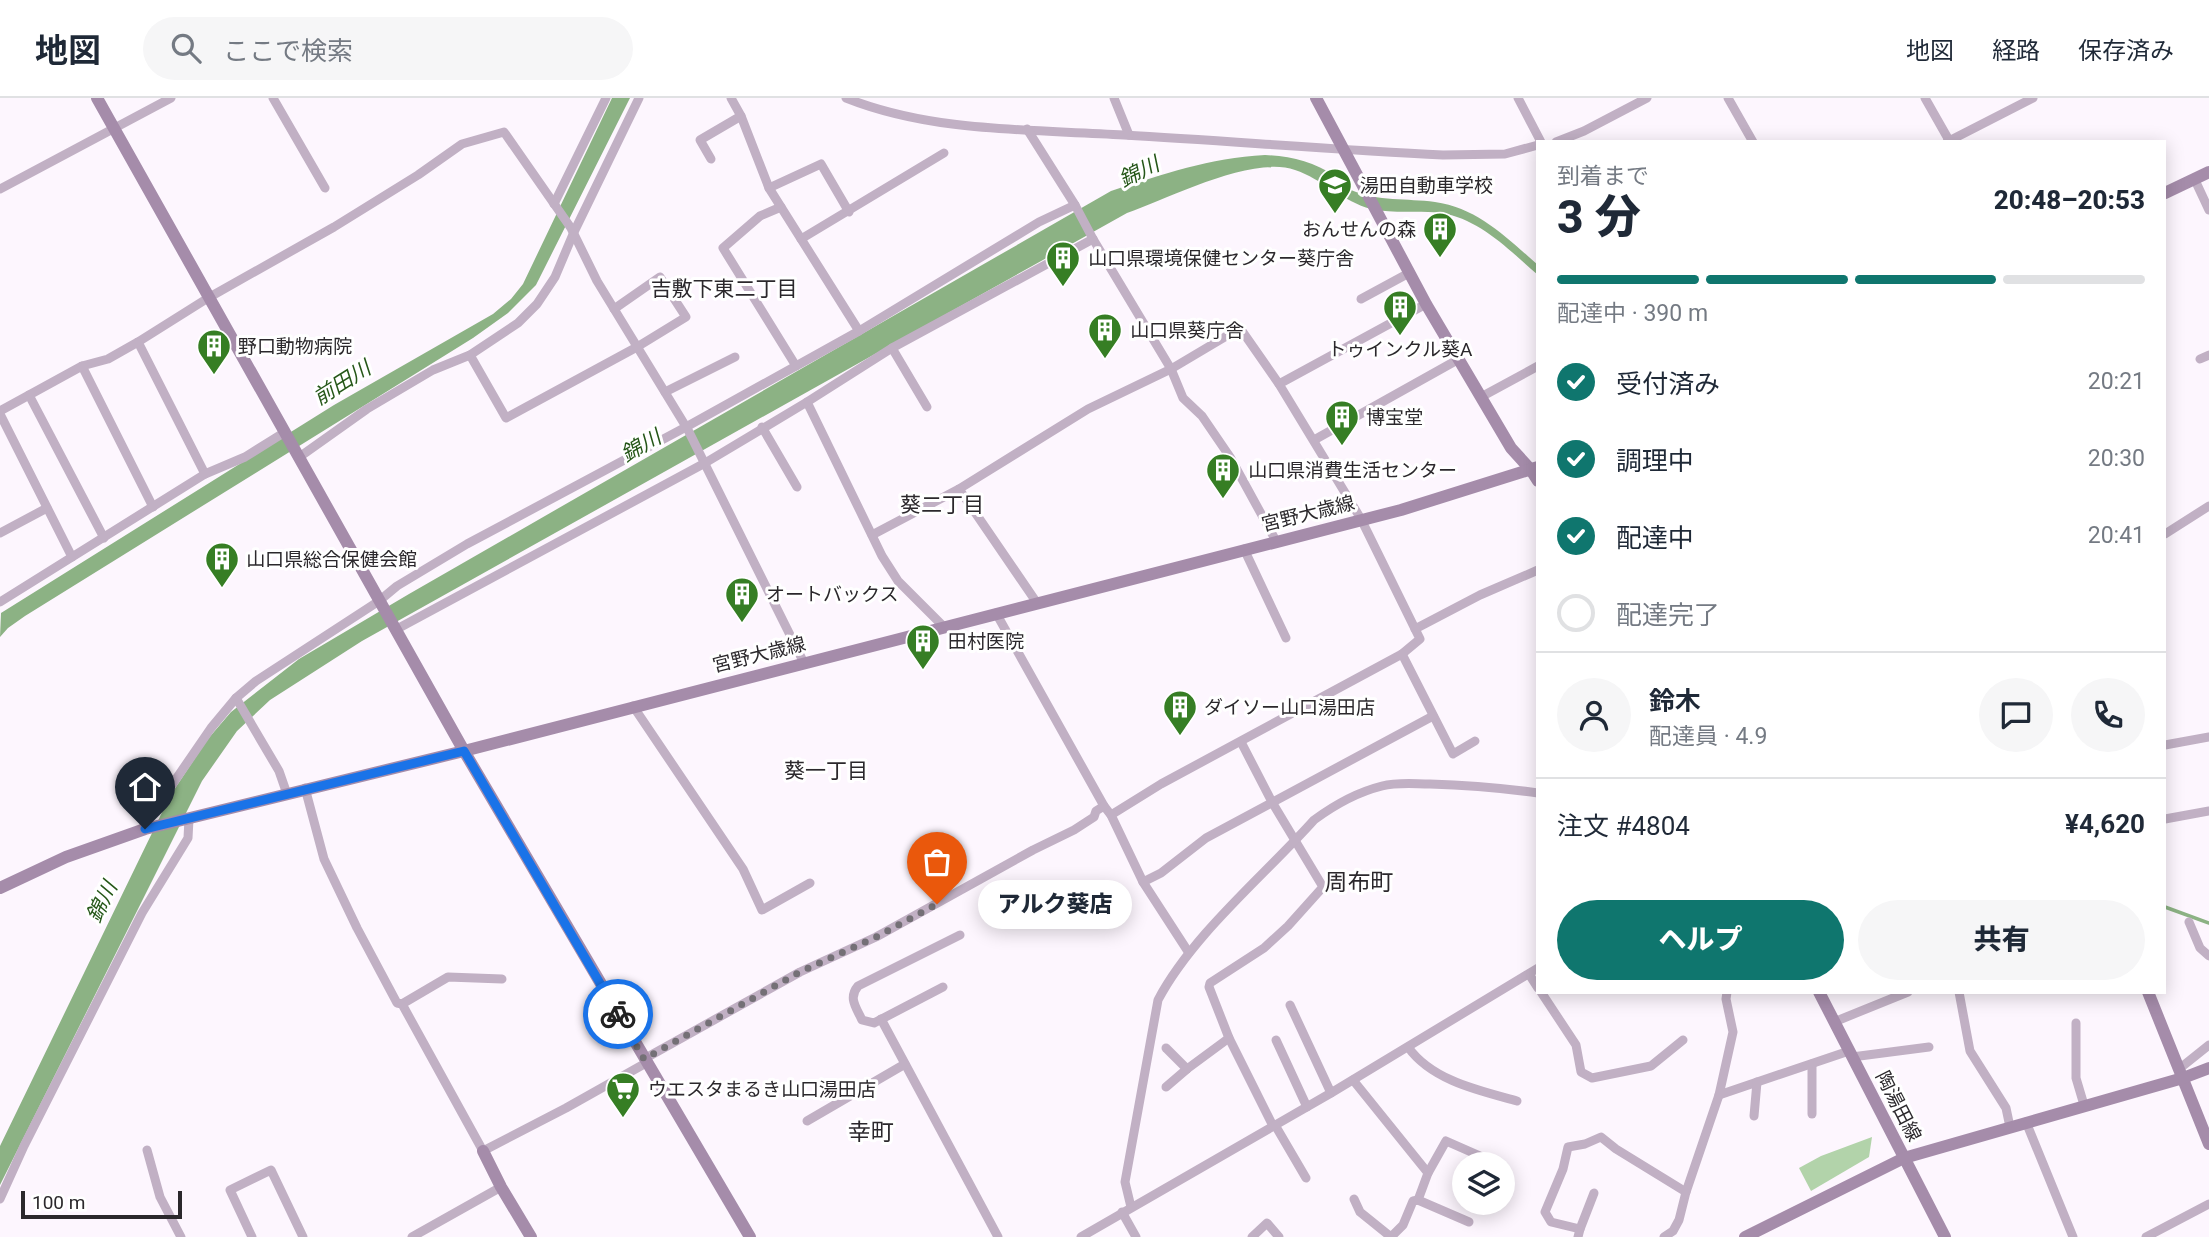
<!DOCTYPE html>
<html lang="ja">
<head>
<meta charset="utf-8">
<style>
	:root { --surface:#fff; --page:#f6f6f7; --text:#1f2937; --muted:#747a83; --line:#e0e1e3; --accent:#0f766e }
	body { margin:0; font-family:Roboto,"Noto Sans JP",sans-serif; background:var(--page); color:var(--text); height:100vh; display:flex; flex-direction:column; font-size:26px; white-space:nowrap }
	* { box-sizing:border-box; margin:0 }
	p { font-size:23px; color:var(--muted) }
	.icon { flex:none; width:38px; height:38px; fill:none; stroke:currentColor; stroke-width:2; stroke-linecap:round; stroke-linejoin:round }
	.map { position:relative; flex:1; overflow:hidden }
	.details { position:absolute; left:1536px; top:42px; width:630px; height:854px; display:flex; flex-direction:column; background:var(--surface); border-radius:0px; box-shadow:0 4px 18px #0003 }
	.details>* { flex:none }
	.controls { position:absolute; left:1452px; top:1054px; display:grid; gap:14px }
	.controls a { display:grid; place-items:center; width:63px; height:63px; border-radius:50%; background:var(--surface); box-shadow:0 4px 18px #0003; font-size:35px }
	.scale { position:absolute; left:21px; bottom:18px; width:161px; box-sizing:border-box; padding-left:7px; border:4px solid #2b282c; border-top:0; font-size:19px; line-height:24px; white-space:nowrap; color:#2b282c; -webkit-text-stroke:5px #fff; paint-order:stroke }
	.pin { position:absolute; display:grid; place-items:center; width:60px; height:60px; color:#fff; margin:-72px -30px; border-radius:50% 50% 50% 0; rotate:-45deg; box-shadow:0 0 7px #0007 }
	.pin .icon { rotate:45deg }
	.courier { position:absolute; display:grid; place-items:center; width:70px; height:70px; margin:-35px; border:5px solid #1a73e8; border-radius:50%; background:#fff; color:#222; box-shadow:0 2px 9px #0007 }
	.bubble { position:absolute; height:49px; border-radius:24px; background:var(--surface); box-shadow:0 4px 18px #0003; font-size:23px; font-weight:800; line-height:49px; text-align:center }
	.summary em { font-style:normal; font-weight:800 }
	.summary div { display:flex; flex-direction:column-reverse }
	.summary { display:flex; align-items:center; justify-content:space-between; height:119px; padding:0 21px }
	h1 { font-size:46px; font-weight:800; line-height:52px }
	.bar { display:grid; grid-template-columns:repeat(4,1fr); gap:10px 7px; align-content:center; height:84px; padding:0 21px }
	.bar i { height:9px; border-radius:5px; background:var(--line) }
	.bar .current { background:var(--accent) }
	.bar p { grid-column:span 4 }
	.line { display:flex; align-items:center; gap:18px; padding:0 21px; border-top:2px solid var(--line) }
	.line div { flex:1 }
	.round { display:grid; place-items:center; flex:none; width:74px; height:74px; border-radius:37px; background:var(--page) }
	ol { padding:0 21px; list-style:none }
	li { display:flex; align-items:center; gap:21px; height:77px }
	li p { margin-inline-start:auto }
	li .icon { padding:7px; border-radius:50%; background:var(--accent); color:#fff; stroke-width:4 }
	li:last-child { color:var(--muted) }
	li i { width:38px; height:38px; border:4px solid var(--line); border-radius:50% }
	.primary-button { display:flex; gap:14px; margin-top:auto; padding:14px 21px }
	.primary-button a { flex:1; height:80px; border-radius:42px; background:var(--accent); color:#fff; font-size:28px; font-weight:800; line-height:80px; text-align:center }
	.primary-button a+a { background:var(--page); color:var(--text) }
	header { display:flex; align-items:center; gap:42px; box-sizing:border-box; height:98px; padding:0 35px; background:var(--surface); border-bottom:2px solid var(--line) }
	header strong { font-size:33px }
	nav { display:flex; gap:38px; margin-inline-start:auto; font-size:24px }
	.search { width:490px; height:63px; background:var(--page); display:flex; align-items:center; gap:18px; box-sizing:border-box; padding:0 24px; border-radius:38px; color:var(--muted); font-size:26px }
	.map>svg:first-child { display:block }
</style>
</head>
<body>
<header>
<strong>地図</strong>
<div class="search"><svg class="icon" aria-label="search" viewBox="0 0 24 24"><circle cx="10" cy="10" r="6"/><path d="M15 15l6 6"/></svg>ここで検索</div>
<nav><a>地図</a><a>経路</a><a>保存済み</a></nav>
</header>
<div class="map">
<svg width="2209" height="1139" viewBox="0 0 2209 1139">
	<rect width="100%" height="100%" fill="#fdf6fe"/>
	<path fill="#b2d3aa" d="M1872,1039l-3,20 -58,34 -12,-23 22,-12z"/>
	<g fill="#8cb284">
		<path d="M612,0h18l-94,187 -28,28 -35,25 -448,278 -17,12 -8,9 1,-24 333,-208 159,-91 18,-15 12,-15z"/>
		<path d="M1265,57c27,1 48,7 71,21 6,4 9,11 15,14 27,12 56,8 84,12 43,6 72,36 103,63v10c-29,-25 -58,-56 -97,-62 -23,-3 -47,1 -70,-4 -27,-7 -49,-30 -76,-39 -43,-15 -126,28 -168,43l-765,428 -92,59 -33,31 -35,50 -202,404v-39l170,-350 37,-56 24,-28 68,-53 110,-65 702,-403c53,-17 98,-33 154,-36z"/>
	</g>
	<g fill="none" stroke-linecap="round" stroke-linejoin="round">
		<path stroke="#8cb284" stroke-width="3.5" d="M2165,809l44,16"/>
		<g stroke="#c1b0c4" stroke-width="9">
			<path d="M273,0l52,90"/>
			<path d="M731,0l10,18 28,72 90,143"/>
			<path d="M846,0c88,35 185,31 278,37 106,6 212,15 319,20l62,-1 33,-9"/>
			<path d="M1114,0l15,37"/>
			<path d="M1518,0l23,44"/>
			<path d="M1728,0l25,44"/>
			<path d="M1925,0l25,44"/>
			<path d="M1027,31l48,76 18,34 78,130 12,29 19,18 28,41 46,84"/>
			<path d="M1556,44l28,-11 63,-33"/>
			<path d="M1947,44l86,-44"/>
			<path d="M711,61l-11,-19 41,-24"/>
			<path d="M2194,80l15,32"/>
			<path d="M769,90l52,-24 28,48"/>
			<path d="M0,91l171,-91"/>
			<path d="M554,106l52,-106"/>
			<path d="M781,109l-21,9 -37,32 73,118"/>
			<path d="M801,141l143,-86"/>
			<path d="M1361,201l48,-26"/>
			<path d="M138,244l67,132"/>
			<path d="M892,250l35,59"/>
			<path d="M470,257l36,63 131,-71 49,-30 -26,-40 -46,32"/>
			<path d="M2200,261l9,-4"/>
			<path d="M82,268l71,141"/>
			<path d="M665,294l70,-35"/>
			<path d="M29,297l75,143"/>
			<path d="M1481,299l57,-31"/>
			<path d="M807,304l75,154 16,25 45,45"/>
			<path d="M0,313l82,-45 26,-7 30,-17 70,-44 126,-71 84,-52 44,-31 42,-12 67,96 26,53 91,149 116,233"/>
			<path d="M0,316l72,143"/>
			<path d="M762,329l35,60"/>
			<path d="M1314,342l145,-81"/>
			<path d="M298,360l69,-49 66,-39 37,-15 48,-32 19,-19 18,-27 19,-45 65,-134"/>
			<path d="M959,391l78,114"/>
			<path d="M0,435l47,-25"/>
			<path d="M2165,436l44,-28"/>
			<path d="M872,437l87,-46 129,-80 83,-40 69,-41 39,56"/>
			<path d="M1244,451l42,89"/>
			<path d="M0,504l205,-128 40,-17 40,-25"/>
			<path d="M996,515l108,193 7,9 32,67 46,71"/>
			<path d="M397,531l308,-166 102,-61 85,-54 201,-109"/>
			<path d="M1415,531l65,-34 58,-25"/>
			<path d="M1402,556l51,100 22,-13"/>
			<path d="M236,600l43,73 8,23"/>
			<path d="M633,608l110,163 19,41 48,-27"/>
			<path d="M1241,644l31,60 51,85 -35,39 -24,22 -54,35 -1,4 20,51 44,88"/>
			<path d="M2165,647l44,-8"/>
			<path d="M305,690l19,71 33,69 40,75 5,1 81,147 83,-43 80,-45"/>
			<path d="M1111,717l50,-31 241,-130 18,-15 -59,-120 -82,-135 147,-80"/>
			<path d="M2165,721l44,-8"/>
			<path d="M141,732l70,-102 25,-30 20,-17 123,-80 18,-15 70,-42 219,-117 173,-96 180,-109 36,-17"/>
			<path d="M1143,784l18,-9 45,-35 227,-122"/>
			<path d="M2189,824l11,26 9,8"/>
			<path d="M1529,876l9,14"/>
			<path d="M943,889l-69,36 -12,-3c-6,-13 -14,-22 -4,-34l102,-51"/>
			<path d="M1541,894l35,53 5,27 11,6 59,-12 32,-26"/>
			<path d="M1959,894l11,59 36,57 4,19"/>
			<path d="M402,906l46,-27 54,2"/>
			<path d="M1290,907l41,88"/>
			<path d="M881,921l117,218"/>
			<path d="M1834,924l74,-30"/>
			<path d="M2076,925v55l8,27"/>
			<path d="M1276,942l31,67"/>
			<path d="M1408,949c24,34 73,44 109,54"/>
			<path d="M1166,950l21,21"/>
			<path d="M1852,959l77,-10"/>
			<path d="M644,961l156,-87 76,-35 157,-87 41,-20 20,-13 2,-6 8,-5"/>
			<path d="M1812,966v50"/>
			<path d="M2179,971l30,-24"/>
			<path d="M1353,982l75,93 -10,27 -5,1 -10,24 -12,12 -31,-25 -6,-13"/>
			<path d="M1166,989l21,-18 42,-31"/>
			<path d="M1719,997l130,-44"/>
			<path d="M1754,1018l3,-34"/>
			<path d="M807,1023l98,-57"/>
			<path d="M2026,1024l47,115"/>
			<path d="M1275,1027l31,53"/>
			<path d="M147,1052l13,47 21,40"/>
			<path d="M1428,1075l18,-32 50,22"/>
			<path d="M0,1101l24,-53 118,-233 46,-75 1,-19"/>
			<path d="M1418,1102l51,22"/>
			<path d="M1131,1109l-6,-25 33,-182c35,-66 106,-124 156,-180 19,-14 44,-28 68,-34 16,-4 32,-2 48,-2 37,1 72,4 108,9"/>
			<path d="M1122,1114l14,25"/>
			<path d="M1580,1131l14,-36"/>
			<path d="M252,1139l-22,-47 41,-20 32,67"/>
			<path d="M412,1139l89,-50"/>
			<path d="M1081,1139l250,-144 207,-125"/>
			<path d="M1252,1139l15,-14 12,14"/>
			<path d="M1578,1139l2,-8 -29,-7 -6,-10 18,-43 5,-22 17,-3 16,-7 15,12 70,43"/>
			<path d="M1664,1139l9,-6 6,-11 7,-28 33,-97 14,-63 -7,-33 1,-7"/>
			<path d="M2146,1139l63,-33"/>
		</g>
		<g stroke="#a58caa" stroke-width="12">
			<path d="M97,0l367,653 286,486"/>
			<path d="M1316,0l110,206 85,144 20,22 7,11"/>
			<path d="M2165,95l44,-21"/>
			<path d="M0,790l66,-31 79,-28 319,-78 937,-241 137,-43"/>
			<path d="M1819,894l126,245"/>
			<path d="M2148,894l61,152"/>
			<path d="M483,1053l18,36 30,50"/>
			<path d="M1745,1139l159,-79 279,-80 26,-10"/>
		</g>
	</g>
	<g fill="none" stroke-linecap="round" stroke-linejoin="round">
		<path stroke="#747076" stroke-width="7" stroke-dasharray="0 12.6" d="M618,916l26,45 156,-87 76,-35 61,-33"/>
		<path stroke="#1a73e8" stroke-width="9" d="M145,731l319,-78 154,263"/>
	</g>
	<defs>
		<g id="school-pin" transform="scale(1.75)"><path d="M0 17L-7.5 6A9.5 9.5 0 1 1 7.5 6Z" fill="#367e24" stroke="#fff"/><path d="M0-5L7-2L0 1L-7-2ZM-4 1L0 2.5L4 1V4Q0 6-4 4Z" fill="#fff"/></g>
		<g id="building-pin" transform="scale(1.75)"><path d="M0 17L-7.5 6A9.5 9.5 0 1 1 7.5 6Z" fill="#367e24" stroke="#fff"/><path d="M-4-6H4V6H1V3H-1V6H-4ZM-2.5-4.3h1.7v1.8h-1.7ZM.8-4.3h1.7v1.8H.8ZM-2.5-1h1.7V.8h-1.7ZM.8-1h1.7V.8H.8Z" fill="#fff"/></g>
		<g id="supermarket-pin" transform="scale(1.75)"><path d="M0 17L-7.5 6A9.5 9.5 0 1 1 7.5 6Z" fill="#367e24" stroke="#fff"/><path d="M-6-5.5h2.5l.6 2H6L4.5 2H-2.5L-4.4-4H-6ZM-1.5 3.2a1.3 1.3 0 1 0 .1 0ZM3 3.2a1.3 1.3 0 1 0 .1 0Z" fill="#fff"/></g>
	</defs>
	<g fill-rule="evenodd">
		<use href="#school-pin" x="1335" y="87"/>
		<use href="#building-pin" x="1440" y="131"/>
		<use href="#building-pin" x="1063" y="160"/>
		<use href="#building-pin" x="1400" y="209"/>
		<use href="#building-pin" x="1105" y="232"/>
		<use href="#building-pin" x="214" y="248"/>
		<use href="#building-pin" x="1342" y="319"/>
		<use href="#building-pin" x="1223" y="372"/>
		<use href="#building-pin" x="222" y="461"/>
		<use href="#building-pin" x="742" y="496"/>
		<use href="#building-pin" x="923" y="543"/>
		<use href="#building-pin" x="1180" y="609"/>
		<use href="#supermarket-pin" x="623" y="991"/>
	</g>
	<g text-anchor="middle" stroke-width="6" stroke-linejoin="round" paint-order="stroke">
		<g font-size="19" fill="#2b282c" stroke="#fff" text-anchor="start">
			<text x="1360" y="94">湯田自動車学校</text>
			<text x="1416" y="138" text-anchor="end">おんせんの森</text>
			<text x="1088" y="167">山口県環境保健センター葵庁舎</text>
			<text x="1130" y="239">山口県葵庁舎</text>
			<text x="238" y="255">野口動物病院</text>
			<text x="1400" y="258" text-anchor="middle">トゥインクル葵A</text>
			<text x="1366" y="326">博宝堂</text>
			<text x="1248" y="379">山口県消費生活センター</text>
			<text x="246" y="468">山口県総合保健会館</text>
			<text x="766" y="503">オートバックス</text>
			<text x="948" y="550">田村医院</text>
			<text x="1204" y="616">ダイソー山口湯田店</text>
			<text x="648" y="998">ウエスタまるき山口湯田店</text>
		</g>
		<g font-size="19" fill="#2b282c" stroke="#fff">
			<text transform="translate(1308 415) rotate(-14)" y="7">宮野大歳線</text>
			<text transform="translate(759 556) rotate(-14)" y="7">宮野大歳線</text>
			<text transform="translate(1899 1008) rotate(63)" y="7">陶湯田線</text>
		</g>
		<g font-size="21" font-style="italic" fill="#255718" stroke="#fff">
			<text transform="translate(1139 74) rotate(-26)" y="7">錦川</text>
			<text transform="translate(342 285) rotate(-32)" y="7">前田川</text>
			<text transform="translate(641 348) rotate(-30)" y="7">錦川</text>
			<text transform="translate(102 804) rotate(-64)" y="7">錦川</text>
		</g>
		<g font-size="21" fill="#2b282c" stroke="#fff">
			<text x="724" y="198">吉敷下東二丁目</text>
			<text x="942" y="414">葵二丁目</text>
			<text x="826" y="680">葵一丁目</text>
		</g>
		<g font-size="23" fill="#2b282c" stroke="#fff">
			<text x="1359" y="792">周布町</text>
			<text x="871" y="1042">幸町</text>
		</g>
	</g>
</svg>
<div class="controls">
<a><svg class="icon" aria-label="layers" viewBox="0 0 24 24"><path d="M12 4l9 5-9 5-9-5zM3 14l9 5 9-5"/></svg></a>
</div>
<div class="scale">100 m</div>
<div class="pin" style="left:937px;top:806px;background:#ea580c"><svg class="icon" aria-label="bag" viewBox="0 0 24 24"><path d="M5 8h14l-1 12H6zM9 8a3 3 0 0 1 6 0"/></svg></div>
<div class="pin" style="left:145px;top:731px;background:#1f2937"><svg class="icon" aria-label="home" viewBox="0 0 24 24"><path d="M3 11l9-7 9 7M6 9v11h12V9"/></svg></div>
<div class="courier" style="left:618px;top:916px"><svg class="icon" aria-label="bike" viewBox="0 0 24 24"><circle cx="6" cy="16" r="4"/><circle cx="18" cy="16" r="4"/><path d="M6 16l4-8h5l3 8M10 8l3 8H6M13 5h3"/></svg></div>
<div class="bubble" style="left:978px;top:782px;width:154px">アルク葵店</div>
<section class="details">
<div class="summary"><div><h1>3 分</h1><p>到着まで</p></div><em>20:48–20:53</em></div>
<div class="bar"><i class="current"></i><i class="current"></i><i class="current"></i><i></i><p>配達中 · 390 m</p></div>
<ol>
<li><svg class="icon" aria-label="check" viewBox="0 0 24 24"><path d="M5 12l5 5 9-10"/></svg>受付済み<p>20:21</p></li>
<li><svg class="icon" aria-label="check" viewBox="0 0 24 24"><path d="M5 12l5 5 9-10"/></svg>調理中<p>20:30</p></li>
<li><svg class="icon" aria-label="check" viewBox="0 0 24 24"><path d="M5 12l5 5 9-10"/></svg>配達中<p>20:41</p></li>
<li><i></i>配達完了</li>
</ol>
<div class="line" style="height:126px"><a class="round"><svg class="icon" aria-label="person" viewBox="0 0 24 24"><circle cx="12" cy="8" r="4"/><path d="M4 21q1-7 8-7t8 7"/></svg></a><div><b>鈴木</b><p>配達員 · 4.9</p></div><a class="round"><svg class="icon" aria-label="chat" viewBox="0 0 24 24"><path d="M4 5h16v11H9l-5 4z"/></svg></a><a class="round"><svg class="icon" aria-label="phone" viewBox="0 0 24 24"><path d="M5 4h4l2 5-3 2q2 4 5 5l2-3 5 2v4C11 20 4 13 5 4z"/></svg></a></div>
<div class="line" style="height:91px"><div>注文 #4804</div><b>¥4,620</b></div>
<div class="primary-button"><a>ヘルプ</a><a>共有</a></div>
</section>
</div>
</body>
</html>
